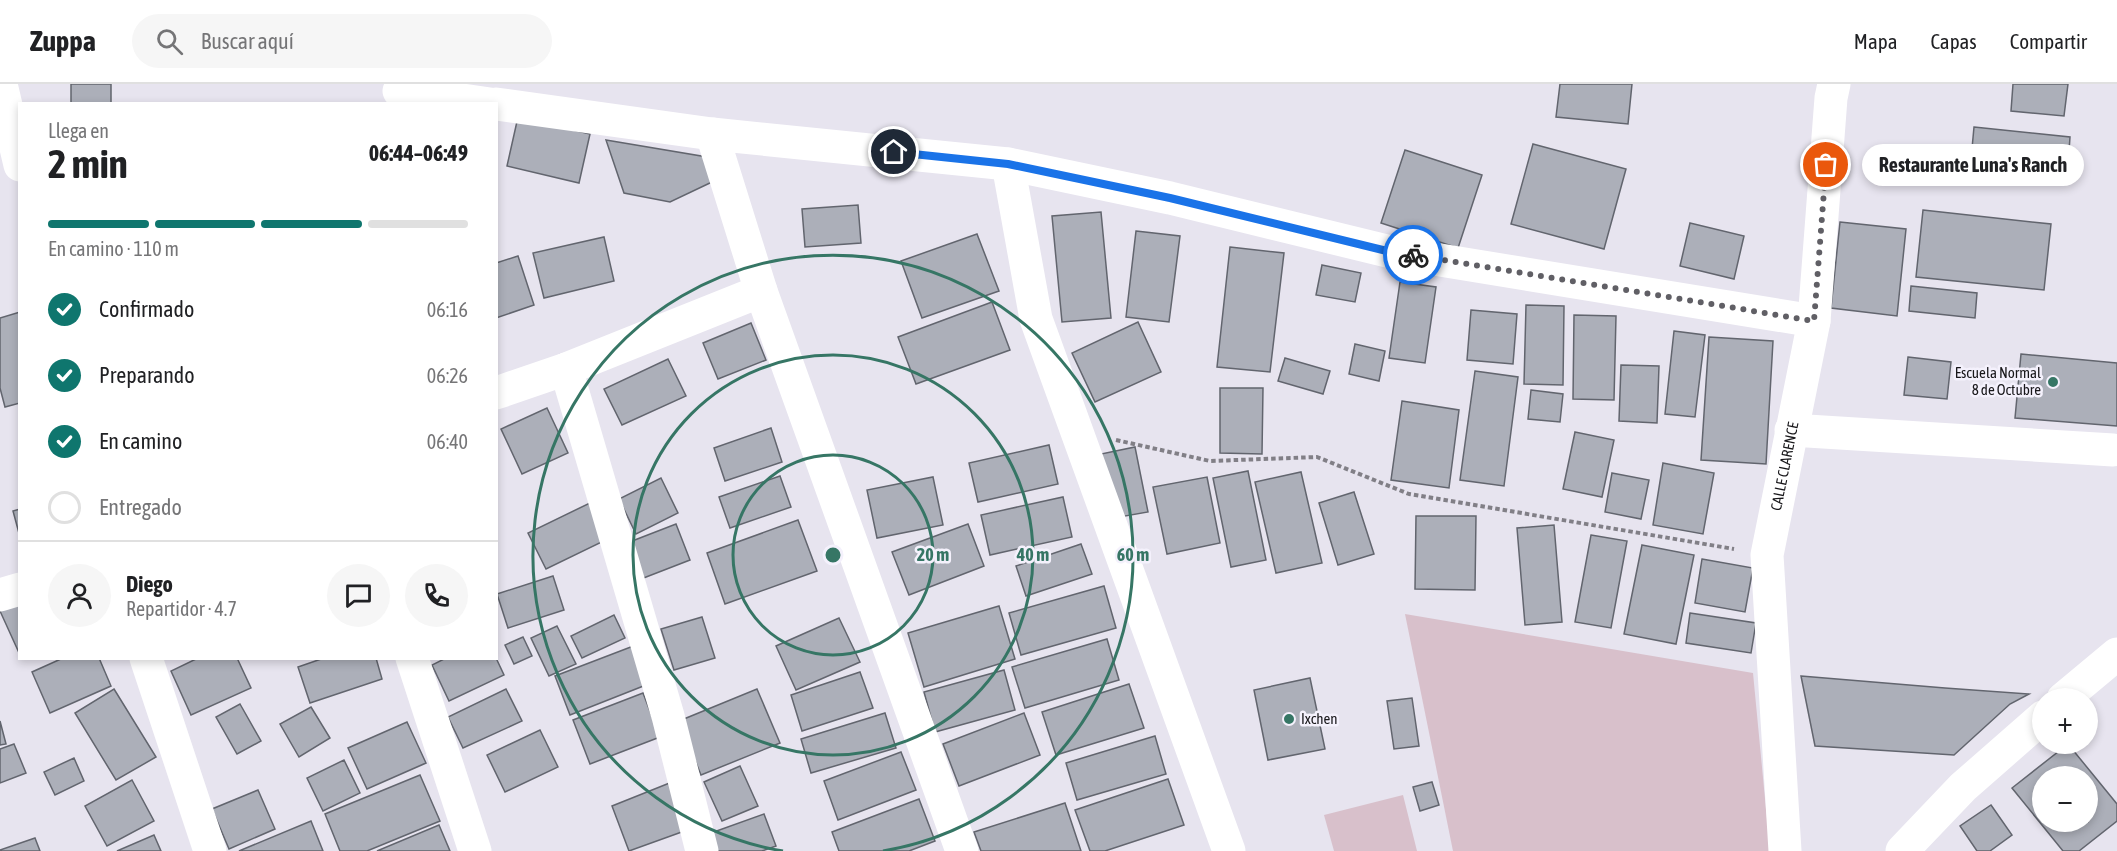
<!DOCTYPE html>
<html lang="es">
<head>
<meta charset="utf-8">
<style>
	:root { --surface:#fff; --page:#f6f6f6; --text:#202124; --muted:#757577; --line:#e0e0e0; --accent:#0f766e }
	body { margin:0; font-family:"Asap Condensed",sans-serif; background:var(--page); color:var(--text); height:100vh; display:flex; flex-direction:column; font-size:22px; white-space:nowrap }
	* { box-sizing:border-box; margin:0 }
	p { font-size:20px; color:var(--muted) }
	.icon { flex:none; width:33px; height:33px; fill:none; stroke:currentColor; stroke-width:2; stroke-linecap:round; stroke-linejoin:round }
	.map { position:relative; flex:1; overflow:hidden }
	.side { position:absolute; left:18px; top:18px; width:480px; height:558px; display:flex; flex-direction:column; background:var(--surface); border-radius:0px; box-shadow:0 3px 9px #0003 }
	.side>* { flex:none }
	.tools { position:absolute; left:2032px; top:604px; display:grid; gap:12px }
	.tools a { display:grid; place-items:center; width:66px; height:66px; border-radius:50%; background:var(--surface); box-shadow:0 3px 9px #0003; font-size:30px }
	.pin { position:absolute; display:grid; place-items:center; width:51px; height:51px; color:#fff; margin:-26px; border:3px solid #fff; border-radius:50%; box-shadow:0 2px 6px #0007 }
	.courier { position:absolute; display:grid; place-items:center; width:60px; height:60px; margin:-30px; border:4px solid #1a73e8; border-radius:50%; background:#fff; color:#222; box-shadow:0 2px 8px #0007 }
	.bubble { position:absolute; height:42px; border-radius:21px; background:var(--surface); box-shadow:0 3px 9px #0003; font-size:20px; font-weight:700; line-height:42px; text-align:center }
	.head em { font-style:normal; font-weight:700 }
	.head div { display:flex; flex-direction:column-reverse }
	.head { display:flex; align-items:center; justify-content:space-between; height:102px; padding:0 30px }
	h1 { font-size:39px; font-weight:700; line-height:45px }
	.bar { display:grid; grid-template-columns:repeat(4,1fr); gap:9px 6px; align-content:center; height:72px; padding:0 30px }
	.bar i { height:8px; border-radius:4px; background:var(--line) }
	.bar .active { background:var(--accent) }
	.bar p { grid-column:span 4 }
	.line { display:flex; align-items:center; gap:15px; padding:0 30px; border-top:2px solid var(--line) }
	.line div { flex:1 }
	.round { display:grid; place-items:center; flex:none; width:63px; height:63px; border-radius:32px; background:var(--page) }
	ol { padding:0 30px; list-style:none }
	li { display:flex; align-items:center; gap:18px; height:66px }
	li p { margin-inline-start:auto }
	li .icon { padding:6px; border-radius:50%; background:var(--accent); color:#fff; stroke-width:4 }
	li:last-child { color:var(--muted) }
	li i { width:33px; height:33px; border:3px solid var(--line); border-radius:50% }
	header { display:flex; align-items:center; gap:36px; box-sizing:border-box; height:84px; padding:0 30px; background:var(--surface); border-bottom:2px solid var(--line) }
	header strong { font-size:28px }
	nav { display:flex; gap:33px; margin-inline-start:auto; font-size:21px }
	.search { width:420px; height:54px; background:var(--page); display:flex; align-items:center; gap:15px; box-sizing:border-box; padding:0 21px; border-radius:33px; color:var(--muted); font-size:22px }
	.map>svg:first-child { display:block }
</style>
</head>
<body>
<header>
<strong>Zuppa</strong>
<div class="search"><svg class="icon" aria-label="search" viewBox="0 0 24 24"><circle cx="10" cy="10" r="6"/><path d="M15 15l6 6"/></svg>Buscar aquí</div>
<nav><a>Mapa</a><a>Capas</a><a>Compartir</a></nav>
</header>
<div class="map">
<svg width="2117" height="767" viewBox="0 0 2117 767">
	<rect width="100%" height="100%" fill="#e7e4ef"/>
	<g fill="#d8c0cb">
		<path d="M1405,530l348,59 17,178h-317z"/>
		<path d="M1403,711l14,56h-83l-10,-36z"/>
	</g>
	<g fill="#acafb9" stroke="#62656e" stroke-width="1.5" fill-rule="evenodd">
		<rect x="71" y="0" width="40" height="20"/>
		<path d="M1560,0h72l-4,40 -72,-7z"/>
		<path d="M2013,0h55l-4,32 -53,-5z"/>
		<path d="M518,33l72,17 -11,49 -72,-17z"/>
		<path d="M1974,43l96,10 -3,43 -97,-10z"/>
		<path d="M606,56l101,17 5,25 -42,20 -46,-9z"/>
		<path d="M1533,60l93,25 -22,80 -93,-25z"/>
		<path d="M1405,66l77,25 -24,73 -77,-25z"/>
		<path d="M858,121l3,38 -56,4 -3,-38z"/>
		<path d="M1923,126l128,14 -7,66 -128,-13z"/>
		<path d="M1101,128l10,106 -49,4 -10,-106z"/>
		<path d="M1840,138l66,7 -9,87 -66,-8z"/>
		<path d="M1690,139l54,13 -10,43 -54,-13z"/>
		<path d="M1136,147l44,5 -11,86 -43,-5z"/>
		<path d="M977,150l22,57 -77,27 -21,-57z"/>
		<path d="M604,153l10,44 -70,17 -11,-45z"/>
		<path d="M1230,163l54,6 -14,119 -53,-5z"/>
		<path d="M518,172l16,49 -38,13v-55z"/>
		<path d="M1322,181l39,8 -6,29 -39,-7z"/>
		<path d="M1400,198l36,5 -11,76 -36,-5z"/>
		<path d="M1911,202l66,7 -2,25 -66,-7z"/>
		<path d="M992,218l18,48 -94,34 -18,-47z"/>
		<path d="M1526,221l38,1 -1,79 -39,-1z"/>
		<path d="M1471,226l46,4 -4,50 -46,-4z"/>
		<path d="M20,228v91l-15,4 -5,-19v-70z"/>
		<path d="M1574,231l42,1 -2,84 -41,-1z"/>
		<path d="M1138,238l23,50 -66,30 -23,-49z"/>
		<path d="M751,239l15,37 -48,19 -15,-36z"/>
		<path d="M1674,247l31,4 -10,82 -30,-3z"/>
		<path d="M1709,253l64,4 -7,123 -65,-4z"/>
		<path d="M1355,260l30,7 -6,30 -30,-7z"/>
		<path d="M2021,270l96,9v63l-102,-8z"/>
		<path d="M1908,273l43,5 -4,37 -43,-4z"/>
		<path d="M1285,274l45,13 -7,23 -45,-13z"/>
		<path d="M668,275l18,37 -64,29 -18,-36z"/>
		<path d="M1621,281l38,1 -2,57 -38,-2z"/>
		<path d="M1475,287l43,6 -14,109 -44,-6z"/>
		<path d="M1220,304h43l-1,66 -42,-1z"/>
		<path d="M1531,306l32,4 -3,28 -32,-3z"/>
		<path d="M1402,317l57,9 -10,78 -58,-8z"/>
		<path d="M547,324l21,45 -46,21 -21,-45z"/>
		<path d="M771,344l11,34 -57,19 -11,-33z"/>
		<path d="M1575,348l39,8 -12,57 -39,-8z"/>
		<path d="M1049,361l9,39 -80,18 -9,-39z"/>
		<path d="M1135,363l13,65 -34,6 -13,-64z"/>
		<path d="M1663,379l51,10 -11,61 -50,-9z"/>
		<path d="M1248,387l18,89 -35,7 -18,-89z"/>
		<path d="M1301,388l21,91 -46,10 -21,-91z"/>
		<path d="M1612,389l37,7 -8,39 -36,-7z"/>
		<path d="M780,392l11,31 -61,21 -11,-31z"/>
		<path d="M933,393l10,48 -66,13 -10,-48z"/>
		<path d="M1207,393l13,66 -53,11 -14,-67z"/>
		<path d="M661,394l17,35 -42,21 -17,-35z"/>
		<path d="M1354,408l20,62 -36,11 -19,-62z"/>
		<path d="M1063,413l9,40 -82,18 -9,-40z"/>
		<path d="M592,418l18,36 -64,31 -18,-36z"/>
		<path d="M20,425v28l-7,-26z"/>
		<path d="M1416,432h60l-1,74 -60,-1z"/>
		<path d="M798,436l19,51 -92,33 -18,-51z"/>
		<path d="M676,440l14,36 -49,19 -14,-36z"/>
		<path d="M968,440l16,42 -75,29 -17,-43z"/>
		<path d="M1554,441l8,97 -37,3 -8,-97z"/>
		<path d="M1591,451l36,6 -16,87 -36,-6z"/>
		<path d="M1081,460l11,30 -66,22 -10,-30z"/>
		<path d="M1642,461l52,10 -18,89 -52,-10z"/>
		<path d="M1702,475l51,9 -8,44 -50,-9z"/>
		<path d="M553,492l11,34 -56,18 -11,-34z"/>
		<path d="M1104,502l12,42 -95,27 -12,-42z"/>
		<path d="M20,517v54l-20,-44v-2z"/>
		<path d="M999,522l16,53 -91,28 -16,-54z"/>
		<path d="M1690,529l66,10 -5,30 -65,-10z"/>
		<path d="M614,531l11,23 -43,20 -11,-22z"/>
		<path d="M702,533l13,41 -41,12 -13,-41z"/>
		<path d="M839,534l21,44 -64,28 -20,-44z"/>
		<path d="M557,542l19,38 -27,12 -18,-38z"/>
		<path d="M523,553l9,19 -18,8 -9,-19z"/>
		<path d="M1107,555l12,41 -94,28 -13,-41z"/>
		<path d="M636,561l15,38 -81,32 -15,-39z"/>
		<path d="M63,574h36l12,28 -61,27 -18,-41z"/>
		<path d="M198,574h39l14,30 -60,27 -20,-44z"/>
		<path d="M324,574h52l6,21 -72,24 -12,-36z"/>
		<path d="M446,574h50l8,17 -55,26 -17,-36z"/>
		<path d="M1004,586l11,40 -80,22 -11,-40z"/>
		<path d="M860,588l13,36 -71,23 -11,-36z"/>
		<path d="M1801,592l144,12 84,6 -19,10 -56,51 -139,-9z"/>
		<path d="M1310,594l15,71 -57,11 -14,-70z"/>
		<path d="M1129,600l15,44 -88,27 -14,-43z"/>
		<path d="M114,605l42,68 -40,23 -41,-67z"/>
		<path d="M506,605l16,32 -59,27 -15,-31z"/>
		<path d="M757,605l23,54 -79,32 -22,-54z"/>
		<path d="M643,609l17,44 -70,27 -17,-44z"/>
		<path d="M1412,614l7,48 -25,3 -7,-48z"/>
		<path d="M240,620l21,37 -24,13 -21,-37z"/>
		<path d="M311,623l19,31 -31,19 -19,-33z"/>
		<path d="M885,629l11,35 -85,25 -10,-34z"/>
		<path d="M1024,629l16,42 -81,31 -16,-42z"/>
		<path d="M0,637l6,23 -6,1z"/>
		<path d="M407,638l19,41 -59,26 -19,-41z"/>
		<path d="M540,646l18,37 -53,25 -18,-37z"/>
		<path d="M1155,652l11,38 -89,26 -11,-37z"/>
		<path d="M14,660l12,29 -26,10v-34z"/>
		<path d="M2068,660l49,60v17l-38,30h-16l-51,-63zM2043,693h45v45h-45z"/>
		<path d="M901,668l15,38 -78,30 -14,-39z"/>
		<path d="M74,674l10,23 -29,14 -11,-23z"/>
		<path d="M344,676l16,33 -37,18 -16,-33z"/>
		<path d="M740,682l18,40 -36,15 -18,-39z"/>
		<path d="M420,691l20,46 -73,30h-27l-15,-37z"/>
		<path d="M1168,695l16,46 -79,26h-15l-15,-41z"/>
		<path d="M132,696l22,41 -47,25 -22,-40z"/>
		<path d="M672,698l18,47 -61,22 -17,-45z"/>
		<path d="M1432,698l7,23 -19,6 -7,-24z"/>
		<path d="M258,706l17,39 -46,20 -17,-40z"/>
		<path d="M919,715l16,42 -26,10h-70l-7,-19z"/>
		<path d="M1065,719l16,48h-100l-7,-19z"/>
		<path d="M1991,721l21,30 -22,16h-13l-17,-25z"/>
		<path d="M764,730l12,32 -14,5h-45l-6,-18z"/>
		<path d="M311,737l12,30h-84z"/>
		<path d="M439,741l11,26h-73z"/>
		<path d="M154,751l7,16h-44z"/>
		<path d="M35,754l5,13h-40v-1z"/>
	</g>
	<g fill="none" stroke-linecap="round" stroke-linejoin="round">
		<path stroke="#817f86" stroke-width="4" stroke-dasharray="4.5 3" stroke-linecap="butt" d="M1116,356l94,21 107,-4 92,37 325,55"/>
		<g stroke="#fff" stroke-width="33">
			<path d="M1,0l19,81"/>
			<path d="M399,7l91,13"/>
			<path d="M496,20l216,30 296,30 162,34 221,54 423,69"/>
			<path d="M712,50l49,157 201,560"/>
			<path d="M1008,80l28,155 193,532"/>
			<path d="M566,285l102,347 34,135"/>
			<path d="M496,309l70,-24 195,-78"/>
			<path d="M1791,346l322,20"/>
			<path d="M0,511l20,-6"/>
			<path d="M146,574l64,193"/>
			<path d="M412,574l63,193"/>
			<path d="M2063,615l54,-45"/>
			<path id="s1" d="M1785,767l-18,-296 47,-234 17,-223 3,-14"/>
			<path d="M1902,767l61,-64 80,-70"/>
		</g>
	</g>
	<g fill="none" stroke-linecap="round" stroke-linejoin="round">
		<path stroke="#605f65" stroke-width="6" stroke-dasharray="0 10.8" d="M1413,171l401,66 12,-156"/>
		<path stroke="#1a73e8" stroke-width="8" d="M894,68l114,12 162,34 221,54 22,3"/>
	</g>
	<g fill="none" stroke="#367665" stroke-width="3">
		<circle cx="833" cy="471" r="100"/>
		<circle cx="833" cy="471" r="200"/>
		<path d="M783 767A300 300 0 1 1 883 767"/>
	</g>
	<g fill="#367665" stroke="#f4f1fc" stroke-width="2">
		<circle cx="2053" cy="298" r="6"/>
		<circle cx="1289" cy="635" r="6"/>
	</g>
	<g text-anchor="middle" stroke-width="5" stroke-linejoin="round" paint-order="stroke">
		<g font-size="15" fill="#18171a" stroke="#f4f1fc" text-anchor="end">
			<text x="2041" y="294">Escuela Normal<tspan x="2041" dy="17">8 de Octubre</tspan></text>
			<text x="1301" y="640" text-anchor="start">Ixchen</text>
		</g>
		<g font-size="15" fill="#18171a" stroke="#f4f1fc">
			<text dy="5" stroke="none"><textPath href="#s1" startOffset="387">CALLE CLARENCE</textPath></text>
		</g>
	</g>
	<circle cx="833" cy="471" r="9" fill="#367665" stroke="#f4f1fc" stroke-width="3"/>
	<g font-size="18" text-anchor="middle" font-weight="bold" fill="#367665" stroke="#f4f1fc" stroke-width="5" stroke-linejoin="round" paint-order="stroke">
		<text x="933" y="477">20 m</text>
		<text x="1033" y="477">40 m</text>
		<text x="1133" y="477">60 m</text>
	</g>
</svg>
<div class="tools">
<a>+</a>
<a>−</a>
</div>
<div class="pin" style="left:1826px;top:81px;background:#ea580c"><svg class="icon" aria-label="bag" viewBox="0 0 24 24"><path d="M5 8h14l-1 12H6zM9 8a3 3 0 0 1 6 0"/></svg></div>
<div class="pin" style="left:894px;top:68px;background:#1f2937"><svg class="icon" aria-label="home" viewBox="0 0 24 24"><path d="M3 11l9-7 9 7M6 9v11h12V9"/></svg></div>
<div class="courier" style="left:1413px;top:171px"><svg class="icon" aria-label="bike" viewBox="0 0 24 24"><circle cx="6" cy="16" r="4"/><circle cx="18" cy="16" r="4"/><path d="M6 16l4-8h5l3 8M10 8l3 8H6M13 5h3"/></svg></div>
<div class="bubble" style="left:1862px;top:60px;width:222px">Restaurante Luna's Ranch</div>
<section class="side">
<div class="head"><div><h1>2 min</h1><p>Llega en</p></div><em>06:44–06:49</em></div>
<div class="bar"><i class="active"></i><i class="active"></i><i class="active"></i><i></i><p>En camino · 110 m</p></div>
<ol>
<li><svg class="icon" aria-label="check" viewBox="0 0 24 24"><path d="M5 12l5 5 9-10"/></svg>Confirmado<p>06:16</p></li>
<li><svg class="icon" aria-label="check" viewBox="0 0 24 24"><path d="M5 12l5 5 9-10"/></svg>Preparando<p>06:26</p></li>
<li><svg class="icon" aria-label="check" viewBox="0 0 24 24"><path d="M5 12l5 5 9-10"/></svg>En camino<p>06:40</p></li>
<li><i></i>Entregado</li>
</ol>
<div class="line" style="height:108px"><a class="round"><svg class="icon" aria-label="person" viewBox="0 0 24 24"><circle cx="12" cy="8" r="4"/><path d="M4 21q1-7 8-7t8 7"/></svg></a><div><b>Diego</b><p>Repartidor · 4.7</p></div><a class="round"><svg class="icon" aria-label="chat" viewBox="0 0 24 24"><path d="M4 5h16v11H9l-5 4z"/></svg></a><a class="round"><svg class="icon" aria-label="phone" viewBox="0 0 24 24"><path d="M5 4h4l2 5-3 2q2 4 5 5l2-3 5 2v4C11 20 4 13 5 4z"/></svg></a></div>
</section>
</div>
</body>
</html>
